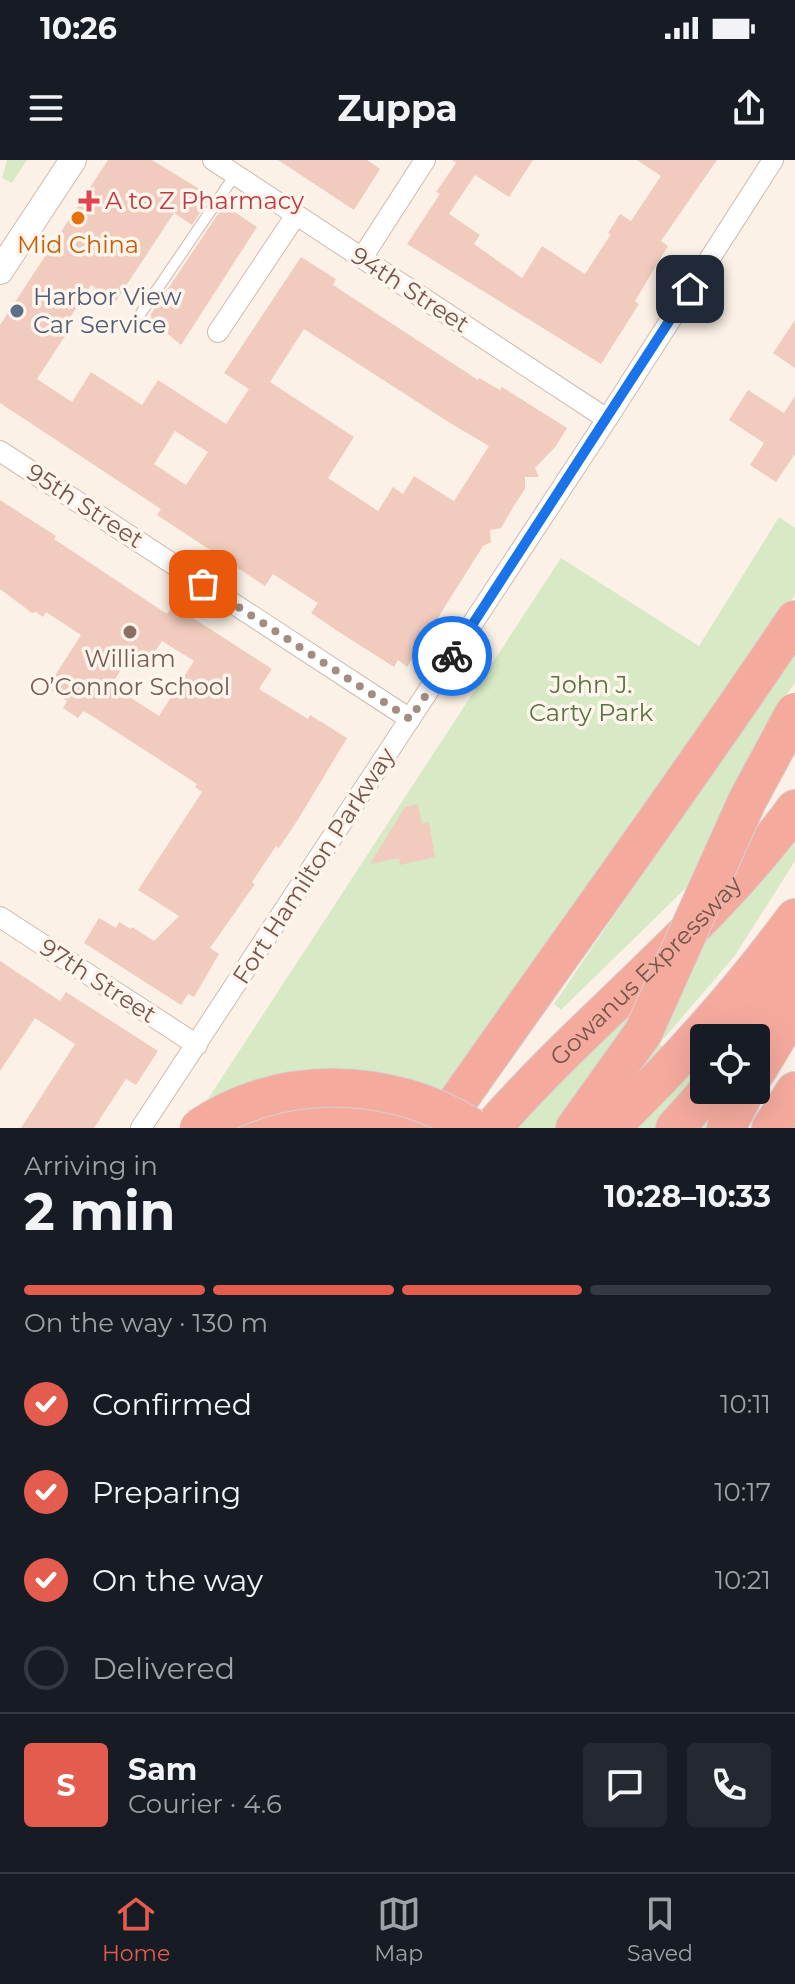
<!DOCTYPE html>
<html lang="en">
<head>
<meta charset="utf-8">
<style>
	:root { --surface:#171b24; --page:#242831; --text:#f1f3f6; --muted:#9ea1a6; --line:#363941; --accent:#e45c4e }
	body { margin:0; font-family:Montserrat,sans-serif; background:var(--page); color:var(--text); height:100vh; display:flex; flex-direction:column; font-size:30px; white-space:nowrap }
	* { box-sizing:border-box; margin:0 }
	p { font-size:26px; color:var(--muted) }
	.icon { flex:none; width:44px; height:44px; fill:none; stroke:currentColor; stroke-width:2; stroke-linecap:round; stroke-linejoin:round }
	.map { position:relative; height:968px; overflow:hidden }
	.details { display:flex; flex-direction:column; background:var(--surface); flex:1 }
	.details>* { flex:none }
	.buttons { position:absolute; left:690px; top:864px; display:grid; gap:16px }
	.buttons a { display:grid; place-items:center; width:80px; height:80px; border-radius:8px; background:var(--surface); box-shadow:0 8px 32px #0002; font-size:40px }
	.pin { position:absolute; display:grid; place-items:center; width:68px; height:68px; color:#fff; margin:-34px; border-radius:16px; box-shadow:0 4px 12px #0006 }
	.courier { position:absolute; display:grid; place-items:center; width:80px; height:80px; margin:-40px; border:6px solid #1a73e8; border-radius:50%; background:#fff; color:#222; box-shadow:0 2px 10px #0007 }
	.headline em { font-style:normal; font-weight:700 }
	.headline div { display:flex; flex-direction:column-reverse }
	.headline { display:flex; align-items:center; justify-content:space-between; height:136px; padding:0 24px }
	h1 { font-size:52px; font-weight:700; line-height:60px }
	.bar { display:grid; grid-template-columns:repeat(4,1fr); gap:12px 8px; align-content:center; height:96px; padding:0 24px }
	.bar i { height:10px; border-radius:6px; background:var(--line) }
	.bar .active { background:var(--accent) }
	.bar p { grid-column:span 4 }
	.line { display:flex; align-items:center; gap:20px; padding:0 24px; border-top:2px solid var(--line) }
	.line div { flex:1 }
	.round { display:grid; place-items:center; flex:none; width:84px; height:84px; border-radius:8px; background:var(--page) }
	ol { padding:0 24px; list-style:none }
	li { display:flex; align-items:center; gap:24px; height:88px }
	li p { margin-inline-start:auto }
	li .icon { padding:8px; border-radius:50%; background:var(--accent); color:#fff; stroke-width:4 }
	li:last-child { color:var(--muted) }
	li i { width:44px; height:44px; border:4px solid var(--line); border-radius:50% }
	.status { display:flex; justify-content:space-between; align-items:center; height:56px; padding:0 40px; background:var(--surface); direction:ltr }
	.status svg { height:22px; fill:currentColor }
	header { display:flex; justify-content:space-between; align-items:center; height:104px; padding:0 24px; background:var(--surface); font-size:36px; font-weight:700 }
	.tab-bar { display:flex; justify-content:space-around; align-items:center; height:112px; border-top:2px solid var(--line); background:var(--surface); font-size:22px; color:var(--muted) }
	.tab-bar a { display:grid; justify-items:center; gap:4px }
	.tab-bar .active { color:var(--accent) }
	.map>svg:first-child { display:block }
</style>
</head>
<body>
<div class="status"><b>10:26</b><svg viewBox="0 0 49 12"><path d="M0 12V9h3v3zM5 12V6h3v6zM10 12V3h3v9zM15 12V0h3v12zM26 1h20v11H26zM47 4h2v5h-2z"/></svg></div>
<header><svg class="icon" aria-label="menu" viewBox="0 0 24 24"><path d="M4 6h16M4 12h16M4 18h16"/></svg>Zuppa<svg class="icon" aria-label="share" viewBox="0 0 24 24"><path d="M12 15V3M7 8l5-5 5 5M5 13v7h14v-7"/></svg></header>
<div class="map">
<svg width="795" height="968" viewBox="0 0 795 968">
	<rect width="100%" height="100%" fill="#fcf1e6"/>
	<g fill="#d8eac5">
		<path d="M7,0h20l-15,23 -10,-5z"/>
		<path d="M779,357l16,11v67l-369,533h-237l372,-570 138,88z"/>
		<path d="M795,488v35l-24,33 -36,68 -42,97 -132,129 -7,-6z"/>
		<path d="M795,671v30l-61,96 -75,87 45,30 36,54h-232z"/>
	</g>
	<g fill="#f1ccbe" fill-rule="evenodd">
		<path d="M108,0h44l59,36 -19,29 -18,-12 -58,88 -25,-16 -31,48 5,3 -28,43 35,23 19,-30 51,33 16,-25 68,44 23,-35 -25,-16 77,-116 35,22 -3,6 110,72 35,23 1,-2 21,12 2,-3 65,41 -11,18 -21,22 4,9h-14v12l-10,15 -14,24 -11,2 1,12 -8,4 -76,121 -9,-7 -4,7 -58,-37 -25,-17 7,-10 -45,-29 -8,12 -108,-71 4,-6 -161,-106v-78zM304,169l146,94 39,23 -35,55 -40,-25 -11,18 -10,-7 -15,24 -50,-33 26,-41 -84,-55zM175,271l33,21 -22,33 -32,-21z"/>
		<path d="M278,0h89l13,9 -26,41z"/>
		<path d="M452,0h81l-24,37 -34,-22 -26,39 31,21 -6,9 48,34 20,-32 43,28 26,-40 -3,-1 12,-19 11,7 30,-45 -24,-16h80l-56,81 7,5 -33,55 4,3 -38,60 -194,-120 33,-50 -4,-2 20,-29z"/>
		<path d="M224,45l33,22 -76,118 -30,-25v-6z"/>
		<path d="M795,160v48l-22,-15z"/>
		<path d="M748,230l36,23 11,-17v58l-19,28 -26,-17 14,-22 -35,-23z"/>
		<path d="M0,340l56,36 -2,3 113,75 6,-9 99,64 -13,20 49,30 2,-4 37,23 -48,80 -20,30 -3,-2 -24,36 3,2 -45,64 9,6 -25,43 -6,-3 -7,11 -97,-62 15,-25 17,10 3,-6 12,7 1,-2 22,14 25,-25 -41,-26 64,-98 -7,-5 2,-3 -105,-68 -9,-5 -5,7 -15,-10 4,-7 -20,-13 34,-53 -35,-23 -3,5 -7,-5 -4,1 -32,-24zM162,481l32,20 -35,55 -48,-31 22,-33 15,10z"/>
		<path d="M418,644l4,20 7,-2 6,35 -35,8 -1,-7 -29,6 35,-57z"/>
		<path d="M0,801l60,40 6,-9 92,59 -22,34 -10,-6 -32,49h-73l54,-84 -40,-26 -35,53z"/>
	</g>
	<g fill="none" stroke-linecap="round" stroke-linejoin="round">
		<g stroke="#d0b9af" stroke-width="12">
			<path id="service" d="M141,153l94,-138"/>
		</g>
		<g stroke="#d0b9af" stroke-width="22">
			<g id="minor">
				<path d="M213,0l394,259"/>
				<path d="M362,98l63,-98"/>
				<path d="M218,172l78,-117"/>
				<path d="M0,291l410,268"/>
				<path d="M0,757l197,128"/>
				<path d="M141,968l466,-709 166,-259"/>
			</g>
		</g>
		<g stroke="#d0b9af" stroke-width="28">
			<path id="tertiary" d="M0,111l73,-111"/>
		</g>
		<g stroke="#d8cfcd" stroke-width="40">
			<g id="motorway">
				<path d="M747,878l48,-70"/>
				<path d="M756,912l34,-56"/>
				<path d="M259,968c47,-15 103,-19 149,0"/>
				<path d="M439,968c118,-170 241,-336 356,-508"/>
				<path id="s1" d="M492,968c96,-110 216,-200 303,-319"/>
				<path d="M575,968l68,-95"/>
				<path d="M610,968c67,-65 129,-134 185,-210"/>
				<path d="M675,968l34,-38"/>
				<path d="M726,968l20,-38"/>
				<path d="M771,968l24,-37"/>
			</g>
		</g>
		<use href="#service" stroke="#fff" stroke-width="10"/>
		<use href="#minor" stroke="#fff" stroke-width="20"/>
		<use href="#tertiary" stroke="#fff" stroke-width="26"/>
		<use href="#motorway" stroke="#f5aa9e" stroke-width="38"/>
		<g stroke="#d8cfcd" stroke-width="40" stroke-linecap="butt">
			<g id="motorway-bridge">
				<path d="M643,873l104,-232 48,-89"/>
				<path d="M199,968c82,-55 191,-52 274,0"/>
			</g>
		</g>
		<use href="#motorway-bridge" stroke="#f5aa9e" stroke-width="38"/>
	</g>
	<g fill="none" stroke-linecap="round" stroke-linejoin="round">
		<path stroke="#a48c81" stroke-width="8" stroke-dasharray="0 14.4" d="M203,424l207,135 42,-63"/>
		<path stroke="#1a73e8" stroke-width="10" d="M452,496l238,-367"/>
	</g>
	<path fill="#e0444e" stroke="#fff5ed" stroke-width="3" d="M85 29h8v8h8v8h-8v8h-8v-8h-8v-8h8z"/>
	<circle fill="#e8710a" stroke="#fff5ed" stroke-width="3" cx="78" cy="58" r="8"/>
	<circle fill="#5c6f8a" stroke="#fff5ed" stroke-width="3" cx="17" cy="151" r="8"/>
	<circle fill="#8d6e63" stroke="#fff5ed" stroke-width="3" cx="130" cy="472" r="8"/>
	<g text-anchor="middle" stroke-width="7" stroke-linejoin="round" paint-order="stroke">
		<g font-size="24" fill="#be3a42" stroke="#fff5ed" text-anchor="start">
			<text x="105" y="49">A to Z Pharmacy</text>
		</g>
		<g font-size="24" fill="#c56008" stroke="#fff5ed">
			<text x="78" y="93">Mid China</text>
		</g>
		<g font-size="24" fill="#75554b" stroke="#fff5ed">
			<text transform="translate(410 130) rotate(33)" y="8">94th Street</text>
			<text transform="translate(85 346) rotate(33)" y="8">95th Street</text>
			<text transform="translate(314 706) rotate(-57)" y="8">Fort Hamilton Parkway</text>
			<text dy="8" stroke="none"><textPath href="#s1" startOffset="220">Gowanus Expressway</textPath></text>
			<text transform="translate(98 821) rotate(33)" y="8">97th Street</text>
		</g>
		<g font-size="24" fill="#4e5e75" stroke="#fff5ed" text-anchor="start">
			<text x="33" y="145">Harbor View<tspan x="33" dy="28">Car Service</tspan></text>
		</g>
		<g font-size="24" fill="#785e54" stroke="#fff5ed">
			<text x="130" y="507">William<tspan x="130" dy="28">O’Connor School</tspan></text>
		</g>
		<g font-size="24" fill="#577541" stroke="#fff5ed">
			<text x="591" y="533">John J.<tspan x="591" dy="28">Carty Park</tspan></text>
		</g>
	</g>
</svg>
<div class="buttons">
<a><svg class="icon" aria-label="locate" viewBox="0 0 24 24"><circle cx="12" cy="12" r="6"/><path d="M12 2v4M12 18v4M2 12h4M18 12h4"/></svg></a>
</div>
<div class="pin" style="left:203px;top:424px;background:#ea580c"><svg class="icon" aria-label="bag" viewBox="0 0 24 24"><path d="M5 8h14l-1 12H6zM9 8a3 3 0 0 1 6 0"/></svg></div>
<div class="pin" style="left:690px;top:129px;background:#1f2937"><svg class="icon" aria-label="home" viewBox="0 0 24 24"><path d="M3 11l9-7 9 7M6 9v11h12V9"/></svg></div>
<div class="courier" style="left:452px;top:496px"><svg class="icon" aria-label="bike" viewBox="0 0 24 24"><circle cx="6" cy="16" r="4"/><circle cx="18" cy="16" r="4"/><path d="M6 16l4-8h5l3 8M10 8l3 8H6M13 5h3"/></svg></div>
</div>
<section class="details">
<div class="headline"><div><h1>2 min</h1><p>Arriving in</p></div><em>10:28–10:33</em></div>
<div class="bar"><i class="active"></i><i class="active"></i><i class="active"></i><i></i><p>On the way · 130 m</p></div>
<ol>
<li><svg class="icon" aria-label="check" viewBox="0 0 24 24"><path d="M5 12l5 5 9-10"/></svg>Confirmed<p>10:11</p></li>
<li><svg class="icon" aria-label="check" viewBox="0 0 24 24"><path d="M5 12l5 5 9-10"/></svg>Preparing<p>10:17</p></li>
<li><svg class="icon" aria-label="check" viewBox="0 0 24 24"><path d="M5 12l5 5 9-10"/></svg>On the way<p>10:21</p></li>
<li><i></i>Delivered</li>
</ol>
<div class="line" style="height:144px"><b class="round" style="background:var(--accent);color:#fff">S</b><div><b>Sam</b><p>Courier · 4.6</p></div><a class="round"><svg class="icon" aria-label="chat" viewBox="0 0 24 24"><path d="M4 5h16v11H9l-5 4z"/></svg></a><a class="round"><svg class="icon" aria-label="phone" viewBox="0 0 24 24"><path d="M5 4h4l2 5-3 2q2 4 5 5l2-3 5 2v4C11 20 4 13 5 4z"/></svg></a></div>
</section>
<nav class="tab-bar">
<a class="active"><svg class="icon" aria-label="home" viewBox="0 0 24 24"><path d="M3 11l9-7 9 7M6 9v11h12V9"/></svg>Home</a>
<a><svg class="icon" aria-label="map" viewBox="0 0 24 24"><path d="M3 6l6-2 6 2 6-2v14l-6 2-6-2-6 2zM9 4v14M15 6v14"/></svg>Map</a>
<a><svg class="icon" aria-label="saved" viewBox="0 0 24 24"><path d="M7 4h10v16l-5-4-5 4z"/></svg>Saved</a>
</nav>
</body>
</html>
